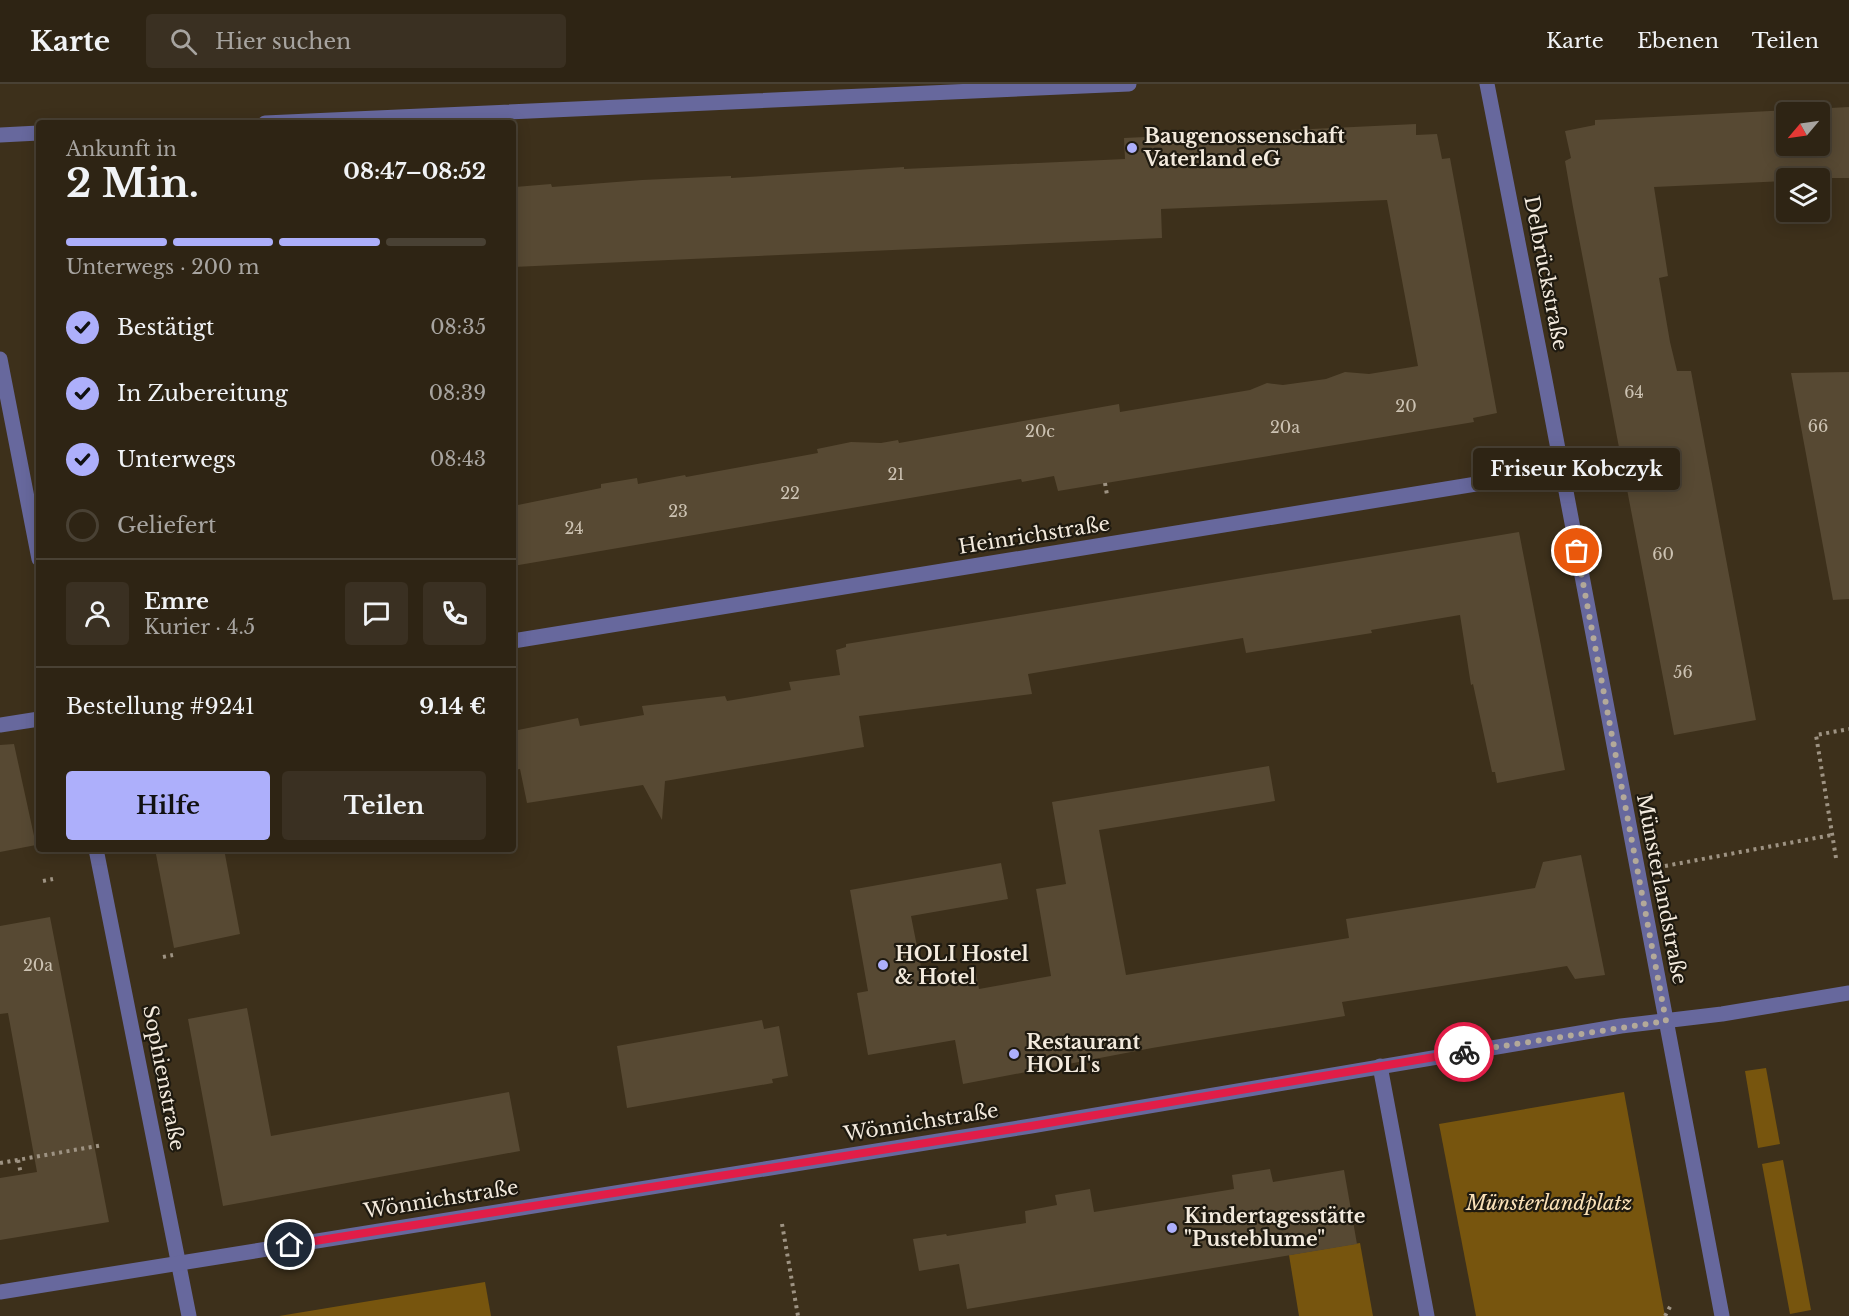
<!DOCTYPE html>
<html lang="de">
<head>
<meta charset="utf-8">
<style>
	:root { --surface:#2e2414; --page:#3a3022; --text:#f1f3f6; --muted:#a7a4a0; --line:#494134; --accent:#adaffb }
	body { margin:0; font-family:"Libre Baskerville",serif; background:var(--page); color:var(--text); height:100vh; display:flex; flex-direction:column; font-size:22px; white-space:nowrap }
	* { box-sizing:border-box; margin:0 }
	p { font-size:20px; color:var(--muted) }
	.icon { flex:none; width:33px; height:33px; fill:none; stroke:currentColor; stroke-width:2; stroke-linecap:round; stroke-linejoin:round }
	.map { position:relative; flex:1; overflow:hidden }
	.sheet { position:absolute; left:36px; top:36px; width:480px; height:732px; display:flex; flex-direction:column; background:var(--surface); border-radius:6px; box-shadow:0 3px 15px #0003,0 0 0 2px var(--line) }
	.sheet>* { flex:none }
	.needle { width:39px; rotate:241deg }
	.buttons { position:absolute; left:1776px; top:18px; display:grid; gap:12px }
	.buttons a { display:grid; place-items:center; width:54px; height:54px; border-radius:6px; background:var(--surface); box-shadow:0 3px 15px #0003,0 0 0 2px var(--line); font-size:30px }
	.pin { position:absolute; display:grid; place-items:center; width:51px; height:51px; color:#fff; margin:-26px; border:3px solid #fff; border-radius:50%; box-shadow:0 2px 6px #0007 }
	.courier { position:absolute; display:grid; place-items:center; width:60px; height:60px; margin:-30px; border:4px solid #e11d48; border-radius:50%; background:#fff; color:#222; box-shadow:0 2px 8px #0007 }
	.bubble { position:absolute; height:42px; border-radius:6px; background:var(--surface); box-shadow:0 3px 15px #0003,0 0 0 2px var(--line); font-size:20px; font-weight:700; line-height:42px; text-align:center }
	.head em { font-style:normal; font-weight:700 }
	.head div { display:flex; flex-direction:column-reverse }
	.head { display:flex; align-items:center; justify-content:space-between; height:102px; padding:0 30px }
	h1 { font-size:39px; font-weight:700; line-height:45px }
	.bar { display:grid; grid-template-columns:repeat(4,1fr); gap:9px 6px; align-content:center; height:72px; padding:0 30px }
	.bar i { height:8px; border-radius:4px; background:var(--line) }
	.bar .selected { background:var(--accent) }
	.bar p { grid-column:span 4 }
	.line { display:flex; align-items:center; gap:15px; padding:0 30px; border-top:2px solid var(--line) }
	.line div { flex:1 }
	.round { display:grid; place-items:center; flex:none; width:63px; height:63px; border-radius:6px; background:var(--page) }
	ol { padding:0 30px; list-style:none }
	li { display:flex; align-items:center; gap:18px; height:66px }
	li p { margin-inline-start:auto }
	li .icon { padding:6px; border-radius:50%; background:var(--accent); color:#111; stroke-width:4 }
	li:last-child { color:var(--muted) }
	li i { width:33px; height:33px; border:3px solid var(--line); border-radius:50% }
	.cta { display:flex; gap:12px; margin-top:auto; padding:12px 30px }
	.cta a { flex:1; height:69px; border-radius:6px; background:var(--accent); color:#111; font-size:24px; font-weight:700; line-height:69px; text-align:center }
	.cta a+a { background:var(--page); color:var(--text) }
	header { display:flex; align-items:center; gap:36px; box-sizing:border-box; height:84px; padding:0 30px; background:var(--surface); border-bottom:2px solid var(--line) }
	header strong { font-size:28px }
	nav { display:flex; gap:33px; margin-inline-start:auto; font-size:21px }
	.search { width:420px; height:54px; background:var(--page); display:flex; align-items:center; gap:15px; box-sizing:border-box; padding:0 21px; border-radius:6px; color:var(--muted); font-size:22px }
	.map>svg:first-child { display:block }
</style>
</head>
<body>
<header>
<strong>Karte</strong>
<div class="search"><svg class="icon" aria-label="search" viewBox="0 0 24 24"><circle cx="10" cy="10" r="6"/><path d="M15 15l6 6"/></svg>Hier suchen</div>
<nav><a>Karte</a><a>Ebenen</a><a>Teilen</a></nav>
</header>
<div class="map">
<svg width="1849" height="1232" viewBox="0 0 1849 1232">
	<rect width="100%" height="100%" fill="#3d301b"/>
	<g fill="#77550e">
		<path d="M1766,984l14,76 -22,4 -13,-77z"/>
		<path d="M1624,1008l41,224h-189l-37,-192z"/>
		<path d="M1783,1076l28,150 -21,4 -28,-150z"/>
		<path d="M1360,1159l13,73h-74l-10,-61z"/>
		<path d="M485,1198l6,34h-212z"/>
	</g>
	<g fill="#574933" fill-rule="evenodd">
		<path d="M1849,23v71h-63v3l-132,6 14,89 -9,2 11,64 7,29h14l65,349 -82,15 -101,-528 -8,-46 6,-3 -6,-27 30,-6v-5zM1786,28h34v34h-34z"/>
		<path d="M1416,40v11l21,-1 5,25 8,-1 47,255 -24,5 1,4 -416,69 -4,-15 -32,6 -1,-3 -508,87v-60l88,-18v-4l36,-6 1,6 47,-9 1,2 132,-24 -1,-4 34,-7 30,1 17,-3 1,3 220,-39 1,8 130,-22 17,-7 16,2 43,-6 19,-7 24,2 49,-8 -31,-166 -226,9 1,29 -649,29v-71h3l-1,-9 36,-3 1,3 90,-7 89,-4v2l173,-11v2l221,-10 -1,-21z"/>
		<path d="M1849,288v227l-16,1 -42,-227z"/>
		<path d="M1519,448l46,238 -68,13 -2,-11h-3l-19,-88 -2,1 -11,-70 -89,15 1,3 -126,20 -3,-15 -215,36 4,20 -173,22 5,31 -199,34 -3,39 -19,-35 -116,18 -7,-34 -7,1v-39l65,-13 2,8 64,-11 -2,-9 83,-10 2,5 64,-11 -2,-8 51,-7 -4,-25 10,-3v-3z"/>
		<path d="M14,660l22,101 -36,7v-107z"/>
		<path d="M1269,682l6,35 -176,29 27,145 223,-37 -3,-19 189,-31 8,-26 38,-7 24,120 -30,4 -8,-13 -225,36 3,14 -193,32 -189,36 -8,-44 -87,15 -11,-62 11,-2 -18,-101 151,-27 7,36 -97,17 13,66 52,-10 3,17 72,-13 -15,-87 30,-5 -14,-82z"/>
		<path d="M155,765h69l16,85 -66,14z"/>
		<path d="M50,833l59,305 -109,18v-62l37,-6 -29,-159 -8,1v-88z"/>
		<path d="M247,924l24,128 238,-44 11,59 -297,55 -35,-187z"/>
		<path d="M762,936l2,9 15,-3 9,50 -16,3 1,4 -146,25 -10,-62z"/>
		<path d="M1270,1085l3,13 71,-12 13,74 -390,65 -8,-45 -40,7 -6,-32 33,-5 1,2 79,-13 -1,-12 32,-6 -2,-10 35,-6 4,23 140,-23 -2,-14z"/>
	</g>
	<g fill="none" stroke-linecap="round" stroke-linejoin="round">
		<g stroke="#9e9383" stroke-width="4" stroke-dasharray="3 4.5" stroke-linecap="butt">
			<path d="M1105,399l2,12"/>
			<path d="M1836,774l-20,-123 33,-6"/>
			<path d="M1665,782l167,-31"/>
			<path d="M43,797l10,-2"/>
			<path d="M163,873l10,-2"/>
			<path d="M18,1076l3,14"/>
			<path d="M0,1079l103,-18"/>
			<path d="M782,1140l16,92"/>
			<path d="M1665,1232l6,-11"/>
		</g>
		<g stroke="#67689d" stroke-width="15">
			<path d="M1487,0l57,291 178,941"/>
			<path d="M265,39l864,-39"/>
			<path d="M0,51l39,-2"/>
			<path d="M0,275l39,200"/>
			<path d="M513,557l1049,-171"/>
			<path d="M0,641l39,-6"/>
			<path d="M96,765l93,467"/>
			<path d="M1380,982l47,250"/>
			<path d="M0,1208l1031,-166 590,-100 101,-12 127,-21"/>
		</g>
	</g>
	<g fill="none" stroke-linecap="round" stroke-linejoin="round">
		<path stroke="#b3a999" stroke-width="6" stroke-dasharray="0 10.8" d="M1464,968l202,-31 -89,-470"/>
		<path stroke="#e11d48" stroke-width="8" d="M290,1161l741,-119 433,-74"/>
	</g>
	<g fill="#adaffb" stroke="#1f1a10" stroke-width="2">
		<circle cx="1132" cy="64" r="6"/>
		<circle cx="883" cy="881" r="6"/>
		<circle cx="1014" cy="970" r="6"/>
		<circle cx="1172" cy="1144" r="6"/>
	</g>
	<g text-anchor="middle" stroke-width="4.5" stroke-linejoin="round" paint-order="stroke">
		<g font-size="16" fill="#ccc2b2">
			<text x="1634" y="314">64</text>
			<text x="1406" y="328">20</text>
			<text x="1818" y="348">66</text>
			<text x="1285" y="349">20a</text>
			<text x="1040" y="353">20c</text>
			<text x="896" y="396">21</text>
			<text x="790" y="415">22</text>
			<text x="678" y="433">23</text>
			<text x="574" y="450">24</text>
			<text x="1663" y="476">60</text>
			<text x="1683" y="594">56</text>
			<text x="38" y="887">20a</text>
		</g>
		<g font-size="20" font-weight="bold" fill="#f3eadd" stroke="#1f1a10" text-anchor="start">
			<text x="1144" y="59">Baugenossenschaft<tspan x="1144" dy="23">Vaterland eG</tspan></text>
			<text x="895" y="877">HOLI Hostel<tspan x="895" dy="23">&amp; Hotel</tspan></text>
			<text x="1026" y="965">Restaurant<tspan x="1026" dy="23">HOLI's</tspan></text>
			<text x="1184" y="1139">Kindertagesstätte<tspan x="1184" dy="23">"Pusteblume"</tspan></text>
		</g>
		<g font-size="20" fill="#f3eadd" stroke="#1f1a10">
			<text transform="translate(1546 189) rotate(79)" y="7">Delbrückstraße</text>
			<text transform="translate(1034 451) rotate(-9)" y="7">Heinrichstraße</text>
			<text transform="translate(1662 805) rotate(79)" y="7">Münsterlandstraße</text>
			<text transform="translate(164 994) rotate(79)" y="7">Sophienstraße</text>
			<text transform="translate(921 1038) rotate(-9)" y="7">Wönnichstraße</text>
			<text transform="translate(441 1115) rotate(-9)" y="7">Wönnichstraße</text>
		</g>
		<g font-size="20" font-style="italic" fill="#fae1b8" stroke="#1f1a10">
			<text x="1549" y="1126">Münsterlandplatz</text>
		</g>
	</g>
</svg>
<div class="buttons">
<a><svg class="needle" viewBox="-14 -14 28 28"><path d="M0-13l5 13h-10z" fill="#e53935"/><path d="M0 13l5-13h-10z" fill="#a7a4a0"/></svg></a>
<a><svg class="icon" aria-label="layers" viewBox="0 0 24 24"><path d="M12 4l9 5-9 5-9-5zM3 14l9 5 9-5"/></svg></a>
</div>
<div class="pin" style="left:1577px;top:467px;background:#ea580c"><svg class="icon" aria-label="bag" viewBox="0 0 24 24"><path d="M5 8h14l-1 12H6zM9 8a3 3 0 0 1 6 0"/></svg></div>
<div class="pin" style="left:290px;top:1161px;background:#1f2937"><svg class="icon" aria-label="home" viewBox="0 0 24 24"><path d="M3 11l9-7 9 7M6 9v11h12V9"/></svg></div>
<div class="courier" style="left:1464px;top:968px"><svg class="icon" aria-label="bike" viewBox="0 0 24 24"><circle cx="6" cy="16" r="4"/><circle cx="18" cy="16" r="4"/><path d="M6 16l4-8h5l3 8M10 8l3 8H6M13 5h3"/></svg></div>
<div class="bubble" style="left:1473px;top:364px;width:207px">Friseur Kobczyk</div>
<section class="sheet">
<div class="head"><div><h1>2 Min.</h1><p>Ankunft in</p></div><em>08:47–08:52</em></div>
<div class="bar"><i class="selected"></i><i class="selected"></i><i class="selected"></i><i></i><p>Unterwegs · 200 m</p></div>
<ol>
<li><svg class="icon" aria-label="check" viewBox="0 0 24 24"><path d="M5 12l5 5 9-10"/></svg>Bestätigt<p>08:35</p></li>
<li><svg class="icon" aria-label="check" viewBox="0 0 24 24"><path d="M5 12l5 5 9-10"/></svg>In Zubereitung<p>08:39</p></li>
<li><svg class="icon" aria-label="check" viewBox="0 0 24 24"><path d="M5 12l5 5 9-10"/></svg>Unterwegs<p>08:43</p></li>
<li><i></i>Geliefert</li>
</ol>
<div class="line" style="height:108px"><a class="round"><svg class="icon" aria-label="person" viewBox="0 0 24 24"><circle cx="12" cy="8" r="4"/><path d="M4 21q1-7 8-7t8 7"/></svg></a><div><b>Emre</b><p>Kurier · 4.5</p></div><a class="round"><svg class="icon" aria-label="chat" viewBox="0 0 24 24"><path d="M4 5h16v11H9l-5 4z"/></svg></a><a class="round"><svg class="icon" aria-label="phone" viewBox="0 0 24 24"><path d="M5 4h4l2 5-3 2q2 4 5 5l2-3 5 2v4C11 20 4 13 5 4z"/></svg></a></div>
<div class="line" style="height:78px"><div>Bestellung #9241</div><b>9.14 €</b></div>
<div class="cta"><a>Hilfe</a><a>Teilen</a></div>
</section>
</div>
</body>
</html>
